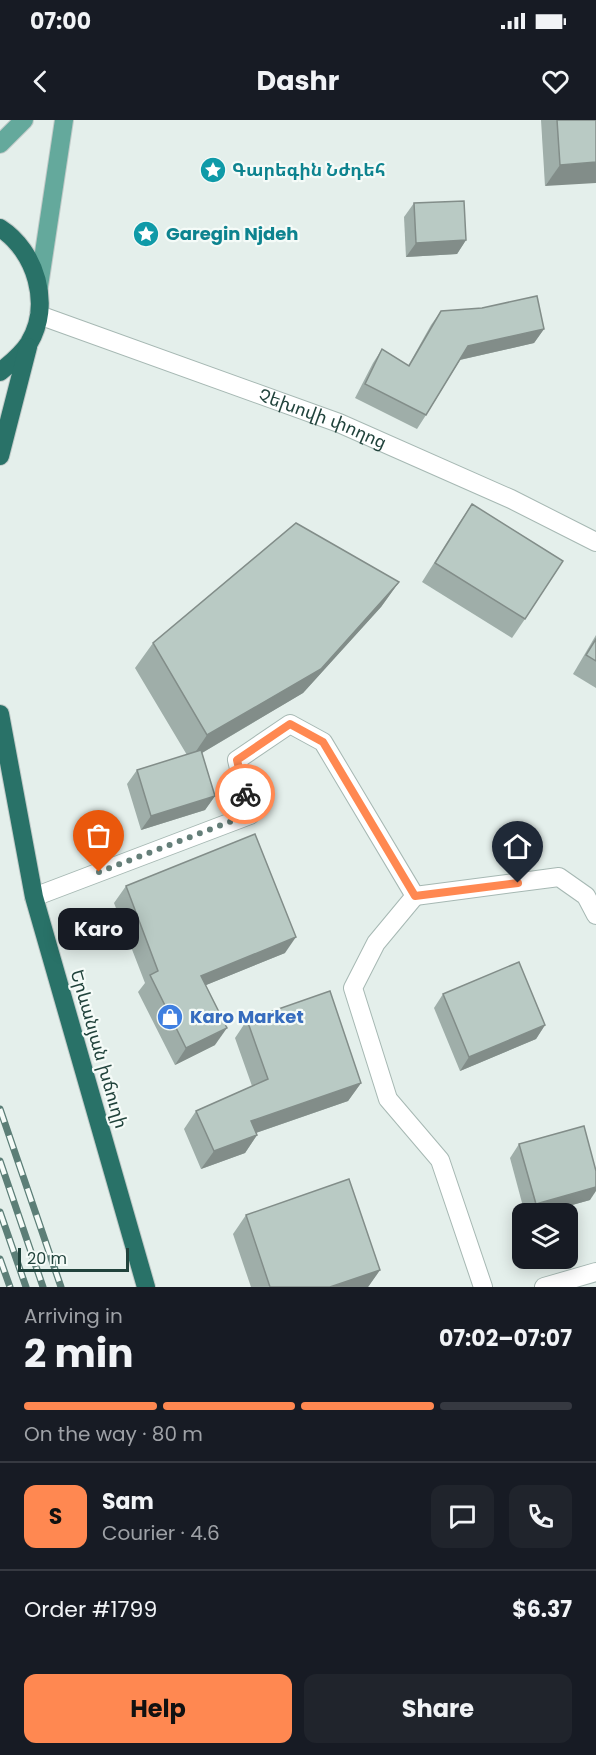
<!DOCTYPE html>
<html lang="en">
<head>
<meta charset="utf-8">
<style>
	:root { --surface:#171b24; --page:#20242c; --text:#f1f3f6; --muted:#9ea1a6; --line:#363941; --accent:#ff8851 }
	body { margin:0; font-family:Poppins,"Noto Sans Armenian",sans-serif; background:var(--page); color:var(--text); height:100vh; display:flex; flex-direction:column; font-size:22px; white-space:nowrap }
	* { box-sizing:border-box; margin:0 }
	p { font-size:20px; color:var(--muted) }
	.icon { flex:none; width:33px; height:33px; fill:none; stroke:currentColor; stroke-width:2; stroke-linecap:round; stroke-linejoin:round }
	.map { position:relative; height:1167px; overflow:hidden }
	.details { display:flex; flex-direction:column; background:var(--surface); flex:1 }
	.details>* { flex:none }
	.controls { position:absolute; left:512px; top:1083px; display:grid; gap:12px }
	.controls a { display:grid; place-items:center; width:66px; height:66px; border-radius:12px; background:var(--surface); box-shadow:0 3px 15px #0003; font-size:30px }
	.scale { position:absolute; left:18px; bottom:15px; width:111px; box-sizing:border-box; padding-left:6px; border:3px solid #21433c; border-top:0; font-size:16px; line-height:21px; white-space:nowrap; color:#21433c; -webkit-text-stroke:4px #f5fbf8; paint-order:stroke }
	.pin { position:absolute; display:grid; place-items:center; width:51px; height:51px; color:#fff; margin:-62px -26px; border-radius:50% 50% 50% 0; rotate:-45deg; box-shadow:0 0 6px #0007 }
	.pin .icon { rotate:45deg }
	.courier { position:absolute; display:grid; place-items:center; width:60px; height:60px; margin:-30px; border:4px solid #ff8851; border-radius:50%; background:#fff; color:#222; box-shadow:0 2px 8px #0007 }
	.bubble { position:absolute; height:42px; border-radius:12px; background:var(--surface); box-shadow:0 3px 15px #0003; font-size:20px; font-weight:700; line-height:42px; text-align:center }
	.headline em { font-style:normal; font-weight:700 }
	.headline div { display:flex; flex-direction:column-reverse }
	.headline { display:flex; align-items:center; justify-content:space-between; height:102px; padding:0 24px }
	h1 { font-size:39px; font-weight:700; line-height:45px }
	.bar { display:grid; grid-template-columns:repeat(4,1fr); gap:9px 6px; align-content:center; height:72px; padding:0 24px }
	.bar i { height:8px; border-radius:4px; background:var(--line) }
	.bar .active { background:var(--accent) }
	.bar p { grid-column:span 4 }
	.line { display:flex; align-items:center; gap:15px; padding:0 24px; border-top:2px solid var(--line) }
	.line div { flex:1 }
	.round { display:grid; place-items:center; flex:none; width:63px; height:63px; border-radius:12px; background:var(--page) }
	.cta { display:flex; gap:12px; margin-top:auto; padding:12px 24px }
	.cta a { flex:1; height:69px; border-radius:12px; background:var(--accent); color:#111; font-size:24px; font-weight:700; line-height:69px; text-align:center }
	.cta a+a { background:var(--page); color:var(--text) }
	.status { display:flex; justify-content:space-between; align-items:center; height:42px; padding:0 30px; background:var(--surface); direction:ltr }
	.status svg { height:16px; fill:currentColor }
	header { display:flex; justify-content:space-between; align-items:center; height:78px; padding:0 24px; background:var(--surface); font-size:27px; font-weight:700 }
	.map>svg:first-child { display:block }
</style>
</head>
<body>
<div class="status"><b>07:00</b><svg viewBox="0 0 49 12"><path d="M0 12V9h3v3zM5 12V6h3v6zM10 12V3h3v9zM15 12V0h3v12zM26 1h20v11H26zM47 4h2v5h-2z"/></svg></div>
<header><svg class="icon" aria-label="back" viewBox="0 0 24 24"><path d="M15 5l-7 7 7 7"/></svg>Dashr<svg class="icon" aria-label="heart" viewBox="0 0 24 24"><path d="M12 20l-8-8c-3-5 5-10 8-4 3-6 11-1 8 4z"/></svg></header>
<div class="map">
<svg width="596" height="1167" viewBox="0 0 596 1167">
	<rect width="100%" height="100%" fill="#e4efeb"/>
	<g fill="none" stroke-linecap="round" stroke-linejoin="round">
		<g stroke="#a6b8b3" stroke-width="20">
			<g id="minor">
				<path id="s1" d="M39,195l300,108 172,76 85,43"/>
				<path d="M415,776l144,-19 27,19 10,19"/>
				<path d="M34,777l216,-82 -13,-55 53,-36 33,18 92,154 -39,47 -23,45 35,111 52,61 43,127"/>
				<path d="M544,1167l52,-15"/>
			</g>
		</g>
		<g stroke="#c1cac8" stroke-width="20">
			<g id="major">
				<path d="M0,24l24,-24"/>
				<path d="M39,166l25,-166"/>
			</g>
		</g>
		<g stroke="#c1cac8" stroke-width="20">
			<g id="highway">
				<path d="M0,108c36,23 52,77 29,115 -7,11 -19,21 -29,29"/>
				<path d="M0,336l28,-109"/>
				<path d="M0,594l34,183 112,390"/>
			</g>
		</g>
		<use href="#minor" stroke="#fff" stroke-width="18"/>
		<use href="#major" stroke="#64a99c" stroke-width="18"/>
		<use href="#highway" stroke="#297268" stroke-width="18"/>
		<g stroke="#5c7e77" stroke-width="7">
			<g id="rail">
				<path d="M0,989l61,178"/>
				<path d="M0,1041l43,126"/>
				<path d="M0,1092l26,75"/>
				<path d="M0,1139l10,28"/>
			</g>
		</g>
		<use href="#rail" stroke="#f5fbf8" stroke-width="4.5" stroke-dasharray="14" stroke-linecap="butt"/>
	</g>
	<g fill="#9faea9">
		<path d="M541,0h55l-51,66z"/>
		<path d="M414,83l52,37 -9,14 -51,3 -2,-40z"/>
		<path d="M441,191l103,18 -10,14 -74,17 -34,55 -9,14 -62,-31 18,-35 9,-14 26,17 23,-41z"/>
		<path d="M472,384l53,115 -13,19 -90,-56 37,-59z"/>
		<path d="M399,462l-18,25 -78,86 -101,60 13,43 -10,14 -64,20 -14,-46 10,-14 50,-15 -52,-87 18,-25z"/>
		<path d="M596,515v53l-23,-14z"/>
		<path d="M126,766l159,67 -79,32 9,60 -40,20 -37,-73 7,-9 -31,-80z"/>
		<path d="M443,874l102,31 -9,14 -76,32 -26,-63z"/>
		<path d="M247,900l114,63 -13,18 -92,32 1,2 -12,18 -44,16 -17,-40 12,-18 56,-25 -17,-48z"/>
		<path d="M519,1024l71,56 -50,14h-15l-15,-56z"/>
		<path d="M246,1095l134,55 -12,17h-117l-18,-53z"/>
	</g>
	<g fill="#828d89">
		<path d="M596,42v21l-51,3 15,-21z"/>
		<path d="M466,120l-9,14 -51,3 10,-14z"/>
		<path d="M544,209l-10,14 -75,17 9,-14z"/>
		<path d="M399,462l-18,25 -78,86 -113,67 17,-25z"/>
		<path d="M215,676l-10,14 -64,20 10,-14z"/>
		<path d="M296,817l-11,16 -96,39 12,-16z"/>
		<path d="M545,905l-9,14 -76,32 9,-14z"/>
		<path d="M227,908l-12,17 -40,20 11,-17z"/>
		<path d="M361,963l-13,18 -110,38 13,-18z"/>
		<path d="M257,1015l-12,18 -44,16 13,-18z"/>
		<path d="M596,1067v4l-6,9 -50,14h-11l7,-10z"/>
		<path d="M380,1150l-12,17h-38z"/>
	</g>
	<g fill="#b9cac4" stroke="#828d89" stroke-width="1.5">
		<path d="M557,0h39v42l-36,3z"/>
		<path d="M464,81l2,39 -50,3 -2,-40z"/>
		<path d="M537,176l7,33 -76,17 -42,69 -61,-31 17,-35 27,17 32,-55 41,-3z"/>
		<path d="M472,384l91,57 -38,58 -90,-56z"/>
		<path d="M296,403l103,59 -78,87 -114,66 -54,-92z"/>
		<path d="M596,519v22l-10,-6z"/>
		<path d="M201,630l14,46 -64,20 -14,-46z"/>
		<path d="M255,714l41,103 -95,39 26,52 -41,20 -36,-73 8,-4 -32,-85z"/>
		<path d="M519,842l26,63 -76,32 -26,-63z"/>
		<path d="M330,871l31,92 -110,38 6,14 -43,16 -18,-40 72,-32 -21,-59z"/>
		<path d="M584,1006l12,45v16l-60,17 -17,-60z"/>
		<path d="M349,1059l31,91 -50,17h-60l-24,-72z"/>
	</g>
	<g fill="none" stroke-linecap="round" stroke-linejoin="round">
		<path stroke="#657f79" stroke-width="6" stroke-dasharray="0 10.8" d="M99,752l151,-58 -5,-20"/>
		<path stroke="#ff8851" stroke-width="8" d="M245,674l-8,-34 53,-36 33,18 92,154 103,-13"/>
	</g>
	<defs>
		<g id="sight-disc" transform="scale(1.35)"><circle r="9.5" fill="#0f9aa8" stroke="#f5fbf8"/><path d="M0-6L1.8-2.2L6-1.7L2.9 1.2L3.7 5.4L0 3.3L-3.7 5.4L-2.9 1.2L-6-1.7L-1.8-2.2Z" fill="#fff"/></g>
		<g id="shop-disc" transform="scale(1.35)"><circle r="9.5" fill="#3f7fe0" stroke="#f5fbf8"/><path d="M-5-2.5h2.3a2.7 3.5 0 0 1 5.4 0H5L5.5 6h-11ZM-1.5-2.5h3a1.5 2.3 0 0 0-3 0Z" fill="#fff"/></g>
	</defs>
	<g fill-rule="evenodd">
		<use href="#sight-disc" x="213" y="50"/>
		<use href="#sight-disc" x="146" y="114"/>
		<use href="#shop-disc" x="170" y="897"/>
	</g>
	<g text-anchor="middle" stroke-width="4.5" stroke-linejoin="round" paint-order="stroke">
		<g font-size="18" font-weight="bold" fill="#0d838f" stroke="#f5fbf8" text-anchor="start">
			<text x="232" y="56">Գարեգին Նժդեհ</text>
			<text x="166" y="120">Garegin Njdeh</text>
		</g>
		<g font-size="18" fill="#21433c" stroke="#f5fbf8">
			<text dy="6" stroke="none"><textPath href="#s1" startOffset="302">Չեխովի փողոց</textPath></text>
			<text transform="translate(99 929) rotate(74)" y="6">Երևանյան խճուղի</text>
		</g>
		<g font-size="18" font-weight="bold" fill="#366cbe" stroke="#f5fbf8" text-anchor="start">
			<text x="190" y="903">Karo Market</text>
		</g>
	</g>
</svg>
<div class="controls">
<a><svg class="icon" aria-label="layers" viewBox="0 0 24 24"><path d="M12 4l9 5-9 5-9-5zM3 14l9 5 9-5"/></svg></a>
</div>
<div class="scale">20 m</div>
<div class="pin" style="left:99px;top:752px;background:#ea580c"><svg class="icon" aria-label="bag" viewBox="0 0 24 24"><path d="M5 8h14l-1 12H6zM9 8a3 3 0 0 1 6 0"/></svg></div>
<div class="pin" style="left:518px;top:763px;background:#1f2937"><svg class="icon" aria-label="home" viewBox="0 0 24 24"><path d="M3 11l9-7 9 7M6 9v11h12V9"/></svg></div>
<div class="courier" style="left:245px;top:674px"><svg class="icon" aria-label="bike" viewBox="0 0 24 24"><circle cx="6" cy="16" r="4"/><circle cx="18" cy="16" r="4"/><path d="M6 16l4-8h5l3 8M10 8l3 8H6M13 5h3"/></svg></div>
<div class="bubble" style="left:58px;top:788px;width:81px">Karo</div>
</div>
<section class="details">
<div class="headline"><div><h1>2 min</h1><p>Arriving in</p></div><em>07:02–07:07</em></div>
<div class="bar"><i class="active"></i><i class="active"></i><i class="active"></i><i></i><p>On the way · 80 m</p></div>
<div class="line" style="height:108px"><b class="round" style="background:var(--accent);color:#111">S</b><div><b>Sam</b><p>Courier · 4.6</p></div><a class="round"><svg class="icon" aria-label="chat" viewBox="0 0 24 24"><path d="M4 5h16v11H9l-5 4z"/></svg></a><a class="round"><svg class="icon" aria-label="phone" viewBox="0 0 24 24"><path d="M5 4h4l2 5-3 2q2 4 5 5l2-3 5 2v4C11 20 4 13 5 4z"/></svg></a></div>
<div class="line" style="height:78px"><div>Order #1799</div><b>$6.37</b></div>
<div class="cta"><a>Help</a><a>Share</a></div>
</section>
</body>
</html>
